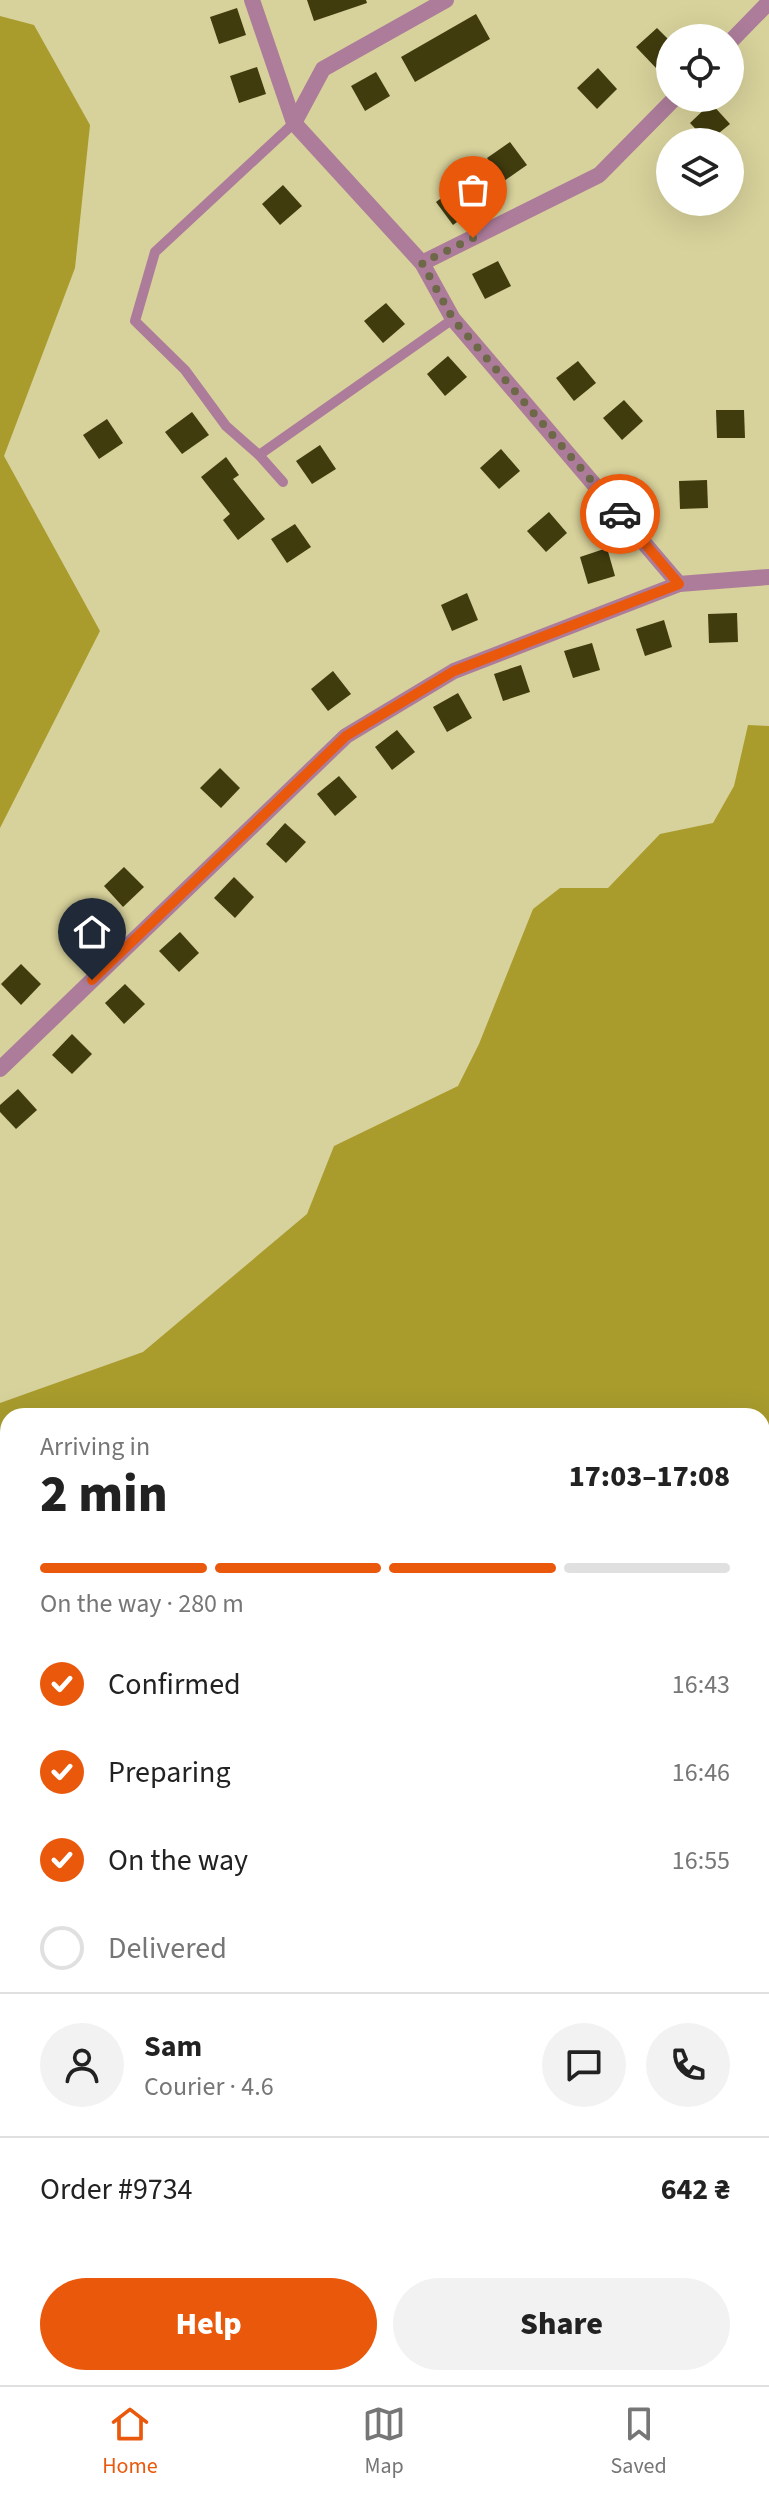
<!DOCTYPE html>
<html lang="en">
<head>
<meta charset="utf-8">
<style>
	:root { --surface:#fff; --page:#f2f2f2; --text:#222; --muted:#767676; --line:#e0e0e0; --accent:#ea580c }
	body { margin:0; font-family:"Source Sans 3",sans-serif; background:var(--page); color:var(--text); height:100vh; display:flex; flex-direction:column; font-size:30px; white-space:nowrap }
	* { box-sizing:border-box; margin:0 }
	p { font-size:26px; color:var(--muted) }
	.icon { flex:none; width:44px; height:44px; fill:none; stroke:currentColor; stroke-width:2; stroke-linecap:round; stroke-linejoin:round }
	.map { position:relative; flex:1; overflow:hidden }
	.sheet { position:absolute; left:0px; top:1408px; width:770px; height:978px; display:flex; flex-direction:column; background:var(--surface); border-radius:24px 24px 0 0; box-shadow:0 8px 32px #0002 }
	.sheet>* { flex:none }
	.controls { position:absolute; left:656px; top:24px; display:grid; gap:16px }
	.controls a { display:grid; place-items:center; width:88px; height:88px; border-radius:50%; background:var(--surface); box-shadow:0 8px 32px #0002; font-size:40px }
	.pin { position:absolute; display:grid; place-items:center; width:68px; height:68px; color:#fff; margin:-82px -34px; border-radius:50% 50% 50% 0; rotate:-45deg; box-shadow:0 0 8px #0007 }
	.pin .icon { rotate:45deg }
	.courier { position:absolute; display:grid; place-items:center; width:80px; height:80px; margin:-40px; border:6px solid #ea580c; border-radius:50%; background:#fff; color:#222; box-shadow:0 2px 10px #0007 }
	.overview em { font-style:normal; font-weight:800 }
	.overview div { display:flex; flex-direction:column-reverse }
	.overview { display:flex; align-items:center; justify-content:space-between; height:136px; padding:0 40px }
	h1 { font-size:52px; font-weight:800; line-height:60px }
	.bar { display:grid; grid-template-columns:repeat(4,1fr); gap:12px 8px; align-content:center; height:96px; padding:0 40px }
	.bar i { height:10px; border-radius:6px; background:var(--line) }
	.bar .selected { background:var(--accent) }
	.bar p { grid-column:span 4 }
	.line { display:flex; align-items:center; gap:20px; padding:0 40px; border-top:2px solid var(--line) }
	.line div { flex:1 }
	.round { display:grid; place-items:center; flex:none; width:84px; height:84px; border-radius:42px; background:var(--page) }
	ol { padding:0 40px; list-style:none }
	li { display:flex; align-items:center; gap:24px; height:88px }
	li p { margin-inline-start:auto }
	li .icon { padding:8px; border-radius:50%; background:var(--accent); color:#fff; stroke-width:4 }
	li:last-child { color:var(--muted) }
	li i { width:44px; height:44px; border:4px solid var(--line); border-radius:50% }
	.action { display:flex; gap:16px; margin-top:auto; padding:16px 40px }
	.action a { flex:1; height:92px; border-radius:48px; background:var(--accent); color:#fff; font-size:32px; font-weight:800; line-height:92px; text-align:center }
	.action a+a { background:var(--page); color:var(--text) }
	.tab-bar { display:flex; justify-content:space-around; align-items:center; height:112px; border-top:2px solid var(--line); background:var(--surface); font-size:22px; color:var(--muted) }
	.tab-bar a { display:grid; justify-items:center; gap:4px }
	.tab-bar .selected { color:var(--accent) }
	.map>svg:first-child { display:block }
</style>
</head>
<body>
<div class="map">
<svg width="769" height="2385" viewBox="0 0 769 2385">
	<rect width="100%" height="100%" fill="#d7d19b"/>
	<g fill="#a99c2d">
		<path d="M0,16l34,9 56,100 -15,143 -71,188 96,175 -100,197z"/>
		<path d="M748,725l21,1v791l-7,3v-104h-754v352l-8,2v-367l143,-51 164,-138 27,-68 124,-60 21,-42 54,-135 27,-21h48l52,-54 53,-11 21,-37z"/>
		<path d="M0,2235l8,23v120h41l2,7h-51z"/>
		<path d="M208,2378h450l1,7h-449z"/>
	</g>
	<g fill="#413c0e">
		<path d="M307,0h59l1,3 -53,18z"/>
		<path d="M237,8l9,27 -27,9 -9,-27z"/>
		<path d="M476,14l14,25 -75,43 -14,-25z"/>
		<path d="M657,28l13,13v14l-14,13 -20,-21z"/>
		<path d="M257,67l9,27 -27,9 -9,-27z"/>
		<path d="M598,68l19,21 -20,20 -20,-21z"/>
		<path d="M376,72l14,24 -25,15 -14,-25z"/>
		<path d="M711,103l19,21 -22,18 -18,-19z"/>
		<path d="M510,142l17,23 -23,16 -17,-23z"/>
		<path d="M283,185l19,21 -22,19 -18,-21z"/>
		<path d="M459,185l17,23 -23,17 -17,-23z"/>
		<path d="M498,261l13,25 -26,13 -13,-25z"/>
		<path d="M386,303l19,21 -22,19 -19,-22z"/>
		<path d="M448,356l19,21 -22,19 -18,-22z"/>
		<path d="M578,361l18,22 -22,18 -18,-23z"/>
		<path d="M624,400l19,21 -21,19 -19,-22z"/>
		<path d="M716,410h28l1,28h-28z"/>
		<path d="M192,412l17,23 -27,19 -17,-22z"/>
		<path d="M107,419l16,24 -24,16 -16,-24z"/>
		<path d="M320,445l16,24 -24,15 -16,-23z"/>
		<path d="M501,449l19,22 -21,18 -19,-21z"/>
		<path d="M226,457l13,18 -6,4 32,40 -27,21 -15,-20 7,-6 -29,-37z"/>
		<path d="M707,480l1,28 -28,1 -1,-28z"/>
		<path d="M549,512l18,21 -21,19 -19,-21z"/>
		<path d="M295,524l16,23 -24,16 -16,-24z"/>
		<path d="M607,548l8,28 -27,8 -8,-27z"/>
		<path d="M467,593l11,27 -26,11 -11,-26z"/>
		<path d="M737,613l1,29 -29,1 -1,-29z"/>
		<path d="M664,620l8,27 -27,9 -9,-27z"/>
		<path d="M592,643l8,27 -27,8 -9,-27z"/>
		<path d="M521,665l9,27 -27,9 -9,-27z"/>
		<path d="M333,671l18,23 -23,17 -17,-22z"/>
		<path d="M458,693l14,25 -25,14 -14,-25z"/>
		<path d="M397,730l18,22 -23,18 -17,-23z"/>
		<path d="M220,768l20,20 -19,20 -21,-20z"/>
		<path d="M339,776l18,21 -22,19 -18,-22z"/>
		<path d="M285,823l21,19 -20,21 -20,-19z"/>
		<path d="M124,867l20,20 -21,20 -19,-21z"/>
		<path d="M234,877l20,20 -19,21 -21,-20z"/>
		<path d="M180,932l19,21 -20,19 -20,-21z"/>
		<path d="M21,964l20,20 -20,21 -20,-21z"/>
		<path d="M125,984l20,20 -21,20 -19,-21z"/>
		<path d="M72,1034l20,20 -20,20 -20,-19z"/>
		<path d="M18,1089l19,21 -21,19 -16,-17v-7z"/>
	</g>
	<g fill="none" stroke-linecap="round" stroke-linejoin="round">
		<g stroke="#ac7c9a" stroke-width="10">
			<path d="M259,455l194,-136"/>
			<path d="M283,482l-24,-27 -33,-29 -41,-56 -50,-49 20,-69 139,-129"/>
		</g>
		<g stroke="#ac7c9a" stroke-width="16">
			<path d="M252,0l42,123 128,140 31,56 226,265"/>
			<path d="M730,42l39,-40"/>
			<path d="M294,123l29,-54 123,-69"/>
			<path d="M422,263l177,-88 76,-77"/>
			<path d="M0,1069l346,-333 108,-65 225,-87 90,-7"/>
			<path d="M762,1938h7"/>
			<path d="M0,2088l8,-3"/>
		</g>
	</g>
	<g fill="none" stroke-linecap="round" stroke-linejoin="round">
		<path stroke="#6c6848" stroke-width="8" stroke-dasharray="0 14.4" d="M473,238l-51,25 31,56 167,195"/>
		<path stroke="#ea580c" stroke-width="10" d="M92,980l254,-244 108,-65 225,-87 -59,-70"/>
	</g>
</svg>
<div class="controls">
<a><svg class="icon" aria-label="locate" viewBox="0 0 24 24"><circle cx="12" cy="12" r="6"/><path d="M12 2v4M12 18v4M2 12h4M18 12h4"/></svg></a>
<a><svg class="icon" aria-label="layers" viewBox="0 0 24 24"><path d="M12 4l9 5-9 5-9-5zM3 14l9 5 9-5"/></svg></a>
</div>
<div class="pin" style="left:473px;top:238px;background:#ea580c"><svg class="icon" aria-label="bag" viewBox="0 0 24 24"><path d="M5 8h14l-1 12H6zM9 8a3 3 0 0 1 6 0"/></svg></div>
<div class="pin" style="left:92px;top:980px;background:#1f2937"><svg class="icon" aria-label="home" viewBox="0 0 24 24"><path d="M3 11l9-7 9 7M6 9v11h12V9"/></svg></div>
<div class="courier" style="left:620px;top:514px"><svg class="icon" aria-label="car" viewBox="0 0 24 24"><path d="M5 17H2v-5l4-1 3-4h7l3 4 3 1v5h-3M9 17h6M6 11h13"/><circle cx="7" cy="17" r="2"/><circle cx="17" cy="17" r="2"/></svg></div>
<section class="sheet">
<div class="overview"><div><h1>2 min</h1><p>Arriving in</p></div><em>17:03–17:08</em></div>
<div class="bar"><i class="selected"></i><i class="selected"></i><i class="selected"></i><i></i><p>On the way · 280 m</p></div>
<ol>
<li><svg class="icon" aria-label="check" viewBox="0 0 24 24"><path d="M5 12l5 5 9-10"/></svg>Confirmed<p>16:43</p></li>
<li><svg class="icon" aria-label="check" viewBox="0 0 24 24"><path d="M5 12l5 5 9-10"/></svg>Preparing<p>16:46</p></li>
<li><svg class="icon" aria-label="check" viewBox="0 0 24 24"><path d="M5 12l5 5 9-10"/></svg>On the way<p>16:55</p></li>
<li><i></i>Delivered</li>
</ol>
<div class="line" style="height:144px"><a class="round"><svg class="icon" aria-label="person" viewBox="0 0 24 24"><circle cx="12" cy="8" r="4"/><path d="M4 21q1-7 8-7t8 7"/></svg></a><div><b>Sam</b><p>Courier · 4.6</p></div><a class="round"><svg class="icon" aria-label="chat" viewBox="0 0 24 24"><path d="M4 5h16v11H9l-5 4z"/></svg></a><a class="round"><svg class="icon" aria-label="phone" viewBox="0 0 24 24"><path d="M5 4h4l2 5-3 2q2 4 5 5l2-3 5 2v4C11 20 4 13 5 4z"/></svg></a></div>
<div class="line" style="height:104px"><div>Order #9734</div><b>642 ₴</b></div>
<div class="action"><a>Help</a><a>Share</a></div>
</section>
</div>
<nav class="tab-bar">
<a class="selected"><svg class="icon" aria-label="home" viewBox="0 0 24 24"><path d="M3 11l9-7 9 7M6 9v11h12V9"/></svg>Home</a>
<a><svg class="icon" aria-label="map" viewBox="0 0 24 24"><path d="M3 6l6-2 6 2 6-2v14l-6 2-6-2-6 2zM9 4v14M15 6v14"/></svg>Map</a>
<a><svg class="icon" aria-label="saved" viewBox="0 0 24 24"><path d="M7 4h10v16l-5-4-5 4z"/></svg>Saved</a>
</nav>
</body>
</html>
